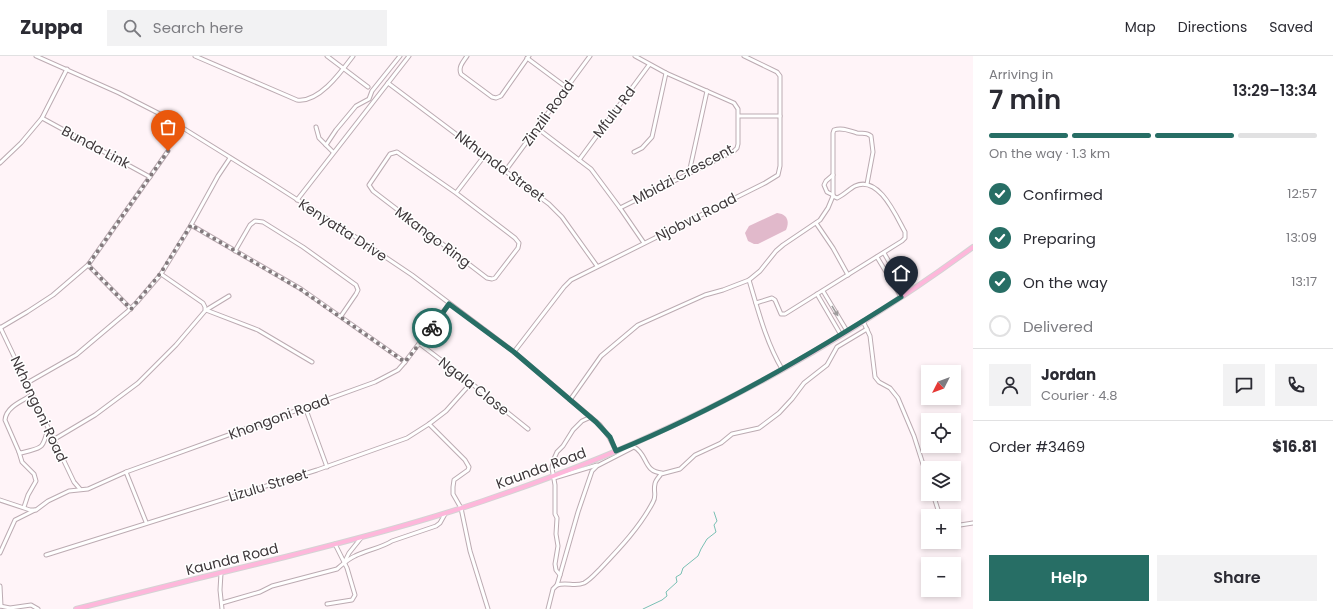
<!DOCTYPE html>
<html lang="en">
<head>
<meta charset="utf-8">
<style>
	:root { --surface:#fff; --page:#f2f2f3; --text:#2b2b33; --muted:#7c7c81; --line:#e1e1e2; --accent:#276e65 }
	body { margin:0; font-family:Poppins,sans-serif; background:var(--page); color:var(--text); height:100vh; display:flex; flex-direction:column; font-size:15px; white-space:nowrap }
	* { box-sizing:border-box; margin:0 }
	p { font-size:13px; color:var(--muted) }
	.icon { flex:none; width:22px; height:22px; fill:none; stroke:currentColor; stroke-width:2; stroke-linecap:round; stroke-linejoin:round }
	.map { position:relative; flex:1; overflow:hidden }
	.side { display:flex; flex-direction:column; background:var(--surface); width:360px }
	.side>* { flex:none }
	.needle { width:26px; rotate:228deg }
	.fabs { position:absolute; left:921px; top:309px; display:grid; gap:8px }
	.fabs a { display:grid; place-items:center; width:40px; height:40px; border-radius:0px; background:var(--surface); box-shadow:0 2px 6px #0003; font-size:20px }
	.pin { position:absolute; display:grid; place-items:center; width:34px; height:34px; color:#fff; margin:-41px -17px; border-radius:50% 50% 50% 0; rotate:-45deg; box-shadow:0 0 4px #0007 }
	.pin .icon { rotate:45deg }
	.courier { position:absolute; display:grid; place-items:center; width:40px; height:40px; margin:-20px; border:3px solid #276e65; border-radius:50%; background:#fff; color:#222; box-shadow:0 1px 5px #0007 }
	.head em { font-style:normal; font-weight:600 }
	.head div { display:flex; flex-direction:column-reverse }
	.head { display:flex; align-items:center; justify-content:space-between; height:68px; padding:0 16px }
	h1 { font-size:26px; font-weight:600; line-height:30px }
	.bar { display:grid; grid-template-columns:repeat(4,1fr); gap:6px 4px; align-content:center; height:48px; padding:0 16px }
	.bar i { height:5px; border-radius:3px; background:var(--line) }
	.bar .active { background:var(--accent) }
	.bar p { grid-column:span 4 }
	.line { display:flex; align-items:center; gap:10px; padding:0 16px; border-top:1px solid var(--line) }
	.line div { flex:1 }
	.round { display:grid; place-items:center; flex:none; width:42px; height:42px; border-radius:0px; background:var(--page) }
	ol { padding:0 16px; list-style:none }
	li { display:flex; align-items:center; gap:12px; height:44px }
	li p { margin-inline-start:auto }
	li .icon { padding:4px; border-radius:50%; background:var(--accent); color:#fff; stroke-width:4 }
	li:last-child { color:var(--muted) }
	li i { width:22px; height:22px; border:2px solid var(--line); border-radius:50% }
	.cta { display:flex; gap:8px; margin-top:auto; padding:8px 16px }
	.cta a { flex:1; height:46px; border-radius:0px; background:var(--accent); color:#fff; font-size:16px; font-weight:600; line-height:46px; text-align:center }
	.cta a+a { background:var(--page); color:var(--text) }
	header { display:flex; align-items:center; gap:24px; box-sizing:border-box; height:56px; padding:0 20px; background:var(--surface); border-bottom:1px solid var(--line) }
	header strong { font-size:19px }
	nav { display:flex; gap:22px; margin-inline-start:auto; font-size:14px }
	.search { width:280px; height:36px; background:var(--page); display:flex; align-items:center; gap:10px; box-sizing:border-box; padding:0 14px; border-radius:0px; color:var(--muted); font-size:15px }
	main { display:flex; flex:1; min-height:0 }
	.map>svg:first-child { display:block }
</style>
</head>
<body>
<header>
<strong>Zuppa</strong>
<div class="search"><svg class="icon" aria-label="search" viewBox="0 0 24 24"><circle cx="10" cy="10" r="6"/><path d="M15 15l6 6"/></svg>Search here</div>
<nav><a>Map</a><a>Directions</a><a>Saved</a></nav>
</header>
<main>
<div class="map">
<svg width="973" height="553" viewBox="0 0 973 553">
	<rect width="100%" height="100%" fill="#fff4f8"/>
	<path fill="#e1b9cb" d="M777,157c10,1 13,8 9,17l-28,14h-4l-6,-3 -3,-8 4,-7z"/>
	<g fill="none" stroke-linecap="round" stroke-linejoin="round">
		<path stroke="#79c0b4" stroke-width="1" d="M643,553l19,-9 5,-4 -1,-4 11,-10 -1,-5 5,-3 2,-6 15,-12 3,-7 6,-10 9,-7 -2,-7 3,-4 -3,-9"/>
		<g stroke="#bcabb2" stroke-width="5">
			<g id="minor">
				<path d="M36,0l83,37 43,22 103,64 86,55 61,41 102,77 86,73 9,12 7,14"/>
				<path d="M195,0l102,44c22,3 44,-28 56,-44"/>
				<path d="M327,0l41,31"/>
				<path d="M467,0c-4,6 -9,11 -6,18l31,23 4,1 5,-2 28,-40"/>
				<path d="M527,2l39,29"/>
				<path d="M388,27l161,121 13,13 35,49"/>
				<path d="M739,60h41"/>
				<path d="M42,62l108,59"/>
				<path d="M316,71l3,11 14,14"/>
				<path d="M537,72l54,41 29,39 24,35"/>
				<path d="M326,89l10,-15 20,-24 13,-7 3,-8 28,-35"/>
				<path d="M634,96l8,-4 10,-11 14,-64"/>
				<path d="M579,104l70,-95"/>
				<path d="M0,107l21,-20 21,-25 25,-49"/>
				<path d="M506,114l84,-114"/>
				<path d="M689,117l18,-82"/>
				<path d="M456,137l59,45 4,5 -1,5 -23,30 -3,1 -5,-1 -114,-87 -4,-6 21,-31 7,-2 59,41 29,-38"/>
				<path d="M833,139l-6,-3 -3,-7 2,-4 7,-6"/>
				<path d="M297,144l112,-144"/>
				<path d="M620,152l114,-57 3,-3 1,-4v-35l-4,-6 -68,-30 -31,-17"/>
				<path d="M816,167l17,25 15,27"/>
				<path d="M191,169l110,64 104,73"/>
				<path d="M235,195l15,-26 5,-4 8,1 40,25 53,38 2,5 -2,4 -15,22"/>
				<path d="M884,197l23,40"/>
				<path d="M877,201l24,40"/>
				<path d="M88,209l43,44"/>
				<path d="M749,224c9,30 17,62 33,89"/>
				<path d="M823,235l24,40"/>
				<path d="M817,238l24,41"/>
				<path d="M756,247l16,-5 3,2 6,14h4l117,-73 3,-3v-6c-9,-16 -26,-57 -50,-46 -6,3 -11,9 -18,12l-4,-2"/>
				<path d="M206,254l52,20 54,32"/>
				<path d="M206,254l23,-14"/>
				<path d="M863,265l7,15 5,41 4,5 11,6 8,10 16,38 14,44"/>
				<path d="M0,271l74,155 6,7"/>
				<path d="M0,272l27,-16 26,-17 35,-30 80,-114"/>
				<path d="M420,288l51,39 57,46"/>
				<path d="M514,296l50,-65 7,-7 194,-97 13,-8 2,-9v-90l-3,-4 -33,-16"/>
				<path d="M27,327l49,-28 51,-43 10,-10 24,-28 30,-49 27,-49 12,-18"/>
				<path d="M32,339c-10,6 -26,12 -27,25l14,32 2,1c21,-6 21,-2 27,-24"/>
				<path d="M570,344l31,-44 37,-31 67,-30 18,-5 26,-10 11,-9 16,-20 7,-6 37,-25 8,-12 5,-12v-63l1,-3c8,-3 16,1 23,3 6,1 9,-1 14,3l2,16 -6,32"/>
				<path d="M305,351l22,60"/>
				<path d="M429,368l36,36 4,7 -1,3 -14,10 -1,7v7l8,14 9,43 18,58"/>
				<path d="M53,384l42,-25 43,-32 38,-38 29,-34v-4l-2,-4 -42,-29"/>
				<path d="M19,396l3,10 12,12 2,7 -8,14 -4,12"/>
				<path d="M126,416l20,50"/>
				<path d="M554,422l43,-13"/>
				<path d="M933,438l7,22"/>
				<path d="M0,444l30,10h6l12,-9 21,-10 19,-2 38,-17 249,-90 23,-12 7,-8 44,-58"/>
				<path d="M954,470l19,-3"/>
				<path d="M0,497l15,-33 20,-10"/>
				<path d="M46,499l271,-85 90,-32 22,-14 17,-13 25,-28"/>
				<path d="M345,505l4,-8 12,-15"/>
				<path d="M221,517l-1,17 2,19"/>
				<path d="M560,519l18,-63 14,-41 5,-5 37,-19c14,7 9,25 28,26"/>
				<path d="M557,529l3,-10 -4,-5 -1,-6 3,-18 -2,-12 1,-16 -2,-4v-29l-3,-17 1,-7 4,-9 6,-6 10,-16 9,-9 9,-4"/>
				<path d="M0,530l1,20"/>
				<path d="M222,547l38,-11 12,-6 65,-17c6,-5 11,-10 18,-13 12,-6 26,-8 37,-15l44,-15 4,-3 5,-9"/>
				<path d="M327,548l25,-4 3,-5 -8,-27 -12,-24"/>
				<path d="M0,550l10,2 21,-3 7,4"/>
				<path d="M548,553l5,-20 4,-4c10,-3 18,2 27,-2 6,-3 11,-9 16,-14 19,-20 40,-42 53,-67 4,-6 0,-11 2,-18 0,-3 4,-7 6,-10l19,-5 15,-14 26,-12 11,-9 27,-6 20,-15 13,-14 12,-16 23,-18 10,-18 30,-18"/>
			</g>
		</g>
		<g stroke="#d5d3d4" stroke-width="6">
			<path id="major" d="M76,553c70,-18 139,-35 209,-52 67,-17 133,-34 198,-56 56,-19 111,-39 165,-64 114,-51 224,-116 325,-190"/>
		</g>
		<use href="#minor" stroke="#fff" stroke-width="3"/>
		<use href="#major" stroke="#feb7db" stroke-width="4"/>
	</g>
	<defs><path id="oneway-solid" d="M-6-.8H1V-3.2L6.5 0L1 3.2V.8H-6Z"/></defs>
	<use fill="#9f9c9d" href="#oneway-solid" transform="translate(835 255) rotate(59)"/>
	<g fill="none" stroke-linecap="round" stroke-linejoin="round">
		<path stroke="#827a7d" stroke-width="4" stroke-dasharray="0 7.2" d="M168,95l-80,114 43,44 29,-35 31,-49 109,64 105,73 27,-34"/>
		<path stroke="#276e65" stroke-width="5" d="M432,272l17,-24 65,48 82,70 14,15 6,14c100,-41 194,-96 285,-154"/>
	</g>
	<g text-anchor="middle" stroke-width="3" stroke-linejoin="round" paint-order="stroke">
		<g font-size="14" fill="#3f383b" stroke="#fff">
			<text transform="translate(614 56) rotate(-53)" y="5">Mfulu Rd</text>
			<text transform="translate(548 57) rotate(-54)" y="5">Zinzili Road</text>
			<text transform="translate(96 91) rotate(28)" y="5">Bunda Link</text>
			<text transform="translate(500 110) rotate(37)" y="5">Nkhunda Street</text>
			<text transform="translate(683 118) rotate(-28)" y="5">Mbidzi Crescent</text>
			<text transform="translate(696 161) rotate(-27)" y="5">Njobvu Road</text>
			<text transform="translate(343 174) rotate(33)" y="5">Kenyatta Drive</text>
			<text transform="translate(433 181) rotate(37)" y="5">Mkango Ring</text>
			<text transform="translate(474 330) rotate(38)" y="5">Ngala Close</text>
			<text transform="translate(39 353) rotate(65)" y="5">Nkhongoni Road</text>
			<text transform="translate(279 361) rotate(-20)" y="5">Khongoni Road</text>
			<text transform="translate(541 412) rotate(-20)" y="5">Kaunda Road</text>
			<text transform="translate(268 429) rotate(-17)" y="5">Lizulu Street</text>
			<text transform="translate(232 503) rotate(-14)" y="5">Kaunda Road</text>
		</g>
	</g>
</svg>
<div class="fabs">
<a><svg class="needle" viewBox="-14 -14 28 28"><path d="M0-13l5 13h-10z" fill="#e53935"/><path d="M0 13l5-13h-10z" fill="#7c7c81"/></svg></a>
<a><svg class="icon" aria-label="locate" viewBox="0 0 24 24"><circle cx="12" cy="12" r="6"/><path d="M12 2v4M12 18v4M2 12h4M18 12h4"/></svg></a>
<a><svg class="icon" aria-label="layers" viewBox="0 0 24 24"><path d="M12 4l9 5-9 5-9-5zM3 14l9 5 9-5"/></svg></a>
<a>+</a>
<a>−</a>
</div>
<div class="pin" style="left:168px;top:95px;background:#ea580c"><svg class="icon" aria-label="bag" viewBox="0 0 24 24"><path d="M5 8h14l-1 12H6zM9 8a3 3 0 0 1 6 0"/></svg></div>
<div class="pin" style="left:901px;top:241px;background:#1f2937"><svg class="icon" aria-label="home" viewBox="0 0 24 24"><path d="M3 11l9-7 9 7M6 9v11h12V9"/></svg></div>
<div class="courier" style="left:432px;top:272px"><svg class="icon" aria-label="bike" viewBox="0 0 24 24"><circle cx="6" cy="16" r="4"/><circle cx="18" cy="16" r="4"/><path d="M6 16l4-8h5l3 8M10 8l3 8H6M13 5h3"/></svg></div>
</div>
<section class="side">
<div class="head"><div><h1>7 min</h1><p>Arriving in</p></div><em>13:29–13:34</em></div>
<div class="bar"><i class="active"></i><i class="active"></i><i class="active"></i><i></i><p>On the way · 1.3 km</p></div>
<ol>
<li><svg class="icon" aria-label="check" viewBox="0 0 24 24"><path d="M5 12l5 5 9-10"/></svg>Confirmed<p>12:57</p></li>
<li><svg class="icon" aria-label="check" viewBox="0 0 24 24"><path d="M5 12l5 5 9-10"/></svg>Preparing<p>13:09</p></li>
<li><svg class="icon" aria-label="check" viewBox="0 0 24 24"><path d="M5 12l5 5 9-10"/></svg>On the way<p>13:17</p></li>
<li><i></i>Delivered</li>
</ol>
<div class="line" style="height:72px"><a class="round"><svg class="icon" aria-label="person" viewBox="0 0 24 24"><circle cx="12" cy="8" r="4"/><path d="M4 21q1-7 8-7t8 7"/></svg></a><div><b>Jordan</b><p>Courier · 4.8</p></div><a class="round"><svg class="icon" aria-label="chat" viewBox="0 0 24 24"><path d="M4 5h16v11H9l-5 4z"/></svg></a><a class="round"><svg class="icon" aria-label="phone" viewBox="0 0 24 24"><path d="M5 4h4l2 5-3 2q2 4 5 5l2-3 5 2v4C11 20 4 13 5 4z"/></svg></a></div>
<div class="line" style="height:52px"><div>Order #3469</div><b>$16.81</b></div>
<div class="cta"><a>Help</a><a>Share</a></div>
</section>
</main>
</body>
</html>
